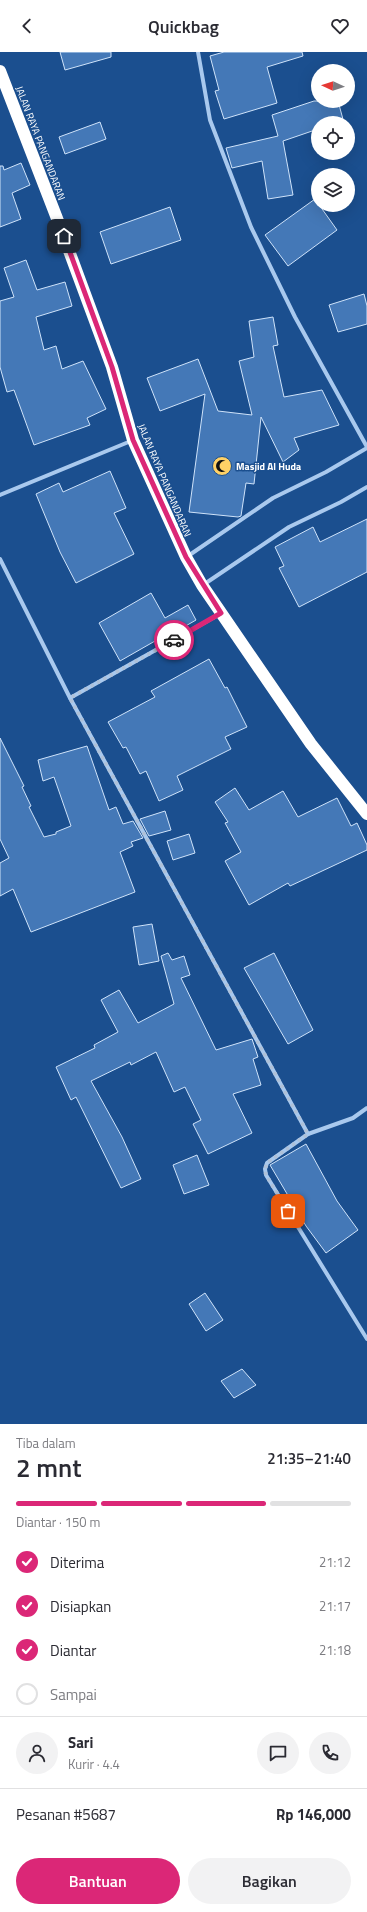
<!DOCTYPE html>
<html lang="id">
<head>
<meta charset="utf-8">
<style>
	:root { --surface:#fff; --page:#f2f2f3; --text:#2b2b33; --muted:#7c7c81; --line:#e1e1e2; --accent:#db2777 }
	body { margin:0; font-family:"Titillium Web",sans-serif; background:var(--page); color:var(--text); height:100vh; display:flex; flex-direction:column; font-size:15px; white-space:nowrap }
	* { box-sizing:border-box; margin:0 }
	p { font-size:13px; color:var(--muted) }
	.icon { flex:none; width:22px; height:22px; fill:none; stroke:currentColor; stroke-width:2; stroke-linecap:round; stroke-linejoin:round }
	.map { position:relative; height:1372px; overflow:hidden }
	.drawer { display:flex; flex-direction:column; background:var(--surface); flex:1 }
	.drawer>* { flex:none }
	.needle { width:26px; rotate:273deg }
	.fabs { position:absolute; left:311px; top:12px; display:grid; gap:8px }
	.fabs a { display:grid; place-items:center; width:44px; height:44px; border-radius:50%; background:var(--surface); box-shadow:0 4px 16px #0002; font-size:20px }
	.pin { position:absolute; display:grid; place-items:center; width:34px; height:34px; color:#fff; margin:-17px; border-radius:8px; box-shadow:0 2px 6px #0006 }
	.courier { position:absolute; display:grid; place-items:center; width:40px; height:40px; margin:-20px; border:3px solid #db2777; border-radius:50%; background:#fff; color:#222; box-shadow:0 1px 5px #0007 }
	.headline em { font-style:normal; font-weight:600 }
	.headline div { display:flex; flex-direction:column-reverse }
	.headline { display:flex; align-items:center; justify-content:space-between; height:68px; padding:0 16px }
	h1 { font-size:26px; font-weight:600; line-height:30px }
	.bar { display:grid; grid-template-columns:repeat(4,1fr); gap:6px 4px; align-content:center; height:48px; padding:0 16px }
	.bar i { height:5px; border-radius:3px; background:var(--line) }
	.bar .selected { background:var(--accent) }
	.bar p { grid-column:span 4 }
	.line { display:flex; align-items:center; gap:10px; padding:0 16px; border-top:1px solid var(--line) }
	.line div { flex:1 }
	.round { display:grid; place-items:center; flex:none; width:42px; height:42px; border-radius:21px; background:var(--page) }
	ol { padding:0 16px; list-style:none }
	li { display:flex; align-items:center; gap:12px; height:44px }
	li p { margin-inline-start:auto }
	li .icon { padding:4px; border-radius:50%; background:var(--accent); color:#fff; stroke-width:4 }
	li:last-child { color:var(--muted) }
	li i { width:22px; height:22px; border:2px solid var(--line); border-radius:50% }
	.primary-button { display:flex; gap:8px; margin-top:auto; padding:8px 16px }
	.primary-button a { flex:1; height:46px; border-radius:24px; background:var(--accent); color:#fff; font-size:16px; font-weight:600; line-height:46px; text-align:center }
	.primary-button a+a { background:var(--page); color:var(--text) }
	header { display:flex; justify-content:space-between; align-items:center; height:52px; padding:0 16px; background:var(--surface); font-size:18px; font-weight:600 }
	.map>svg:first-child { display:block }
</style>
</head>
<body>
<header><svg class="icon" aria-label="back" viewBox="0 0 24 24"><path d="M15 5l-7 7 7 7"/></svg>Quickbag<svg class="icon" aria-label="heart" viewBox="0 0 24 24"><path d="M12 20l-8-8c-3-5 5-10 8-4 3-6 11-1 8 4z"/></svg></header>
<div class="map">
<svg width="367" height="1372" viewBox="0 0 367 1372">
	<rect width="100%" height="100%" fill="#1b4f8f"/>
	<g fill="#4478b7" stroke="#cfe3fa">
		<path d="M60,0h51v5l-46,13z"/>
		<path d="M224,0h78l1,4 -36,11 10,36 -53,16 -9,-28 4,-1 -9,-34z"/>
		<path d="M314,49h24l6,22h-26v6l-35,12 10,54 -25,4 -6,-38 -30,7 -6,-20 52,-12 -6,-21z"/>
		<path d="M100,70l6,17 -41,15 -6,-17z"/>
		<path d="M21,111l9,22 -18,8 9,26 -21,8v-61h3l1,4z"/>
		<path d="M315,147l22,31 -49,36 -23,-31z"/>
		<path d="M170,155l11,33 -70,24 -11,-32z"/>
		<path d="M26,208l11,30 28,-8 7,24 -36,11 8,33 12,-4 6,23 21,-8 23,48 -19,9 3,7 -56,20 -20,-55 -7,2 -7,-25v-66l14,-4 -10,-29z"/>
		<path d="M364,242l3,12v18l-29,8 -9,-27z"/>
		<path d="M273,265l5,28 -5,1 11,51 38,-7 17,35 -45,13 5,12 -16,12 -22,-45 -7,67 -8,-1 -5,33 -3,1 -49,-5 16,-118 -45,17 -13,-33 51,-19 20,52 34,4 -13,-54 15,-4 -5,-36z"/>
		<path d="M110,419l16,37 -12,5 20,41 -58,29 -16,-31 -24,-58 23,-11 4,9z"/>
		<path d="M367,467v53l-68,35 -20,-39 5,-2 -9,-19 38,-20 7,15z"/>
		<path d="M151,541l14,25 23,-13 8,15 -19,11 -1,-2 -56,32 -21,-38z"/>
		<path d="M209,607l16,29 2,-1 20,40 -22,10 6,12 -54,27 6,14 -24,11 -13,-30 -6,3 -14,-27 -3,1 -15,-26 47,-25 -4,-6z"/>
		<path d="M0,686l24,48 -2,1 9,19 -2,1 15,30 12,-3v-2l15,-6 -17,-49 -11,4 -5,-21 49,-14 22,64 7,-3 7,17 10,-3 10,17 -12,4 2,4 -13,6 15,40 -104,40 -18,-43 -13,7v-33l9,-5 -9,-19z"/>
		<path d="M235,736l14,22 34,-19 15,26 39,-19 14,28 6,-3 10,22v5l-77,36 -2,-3 -39,22 -24,-44 16,-9 -16,-29 3,-1 -13,-20z"/>
		<path d="M165,759l6,19 -22,6 -9,-17z"/>
		<path d="M189,782l6,19 -22,7 -6,-19z"/>
		<path d="M152,872l7,37 -20,4 -6,-38z"/>
		<path d="M168,901l4,7 12,-4 6,19 -9,3 35,72 36,-11 6,18 -5,2 8,26 -28,9 19,39 -44,21 -15,-30 8,-4 -16,-33 -11,5 -18,-40 -25,13 -1,-3 -39,19 31,56 19,42 -20,9 -45,-91 -5,3 -15,-33 39,-19 -1,-3 24,-13 -17,-32 18,-10 19,33 36,-19 -13,-48z"/>
		<path d="M274,901l39,77 -25,14 -44,-76z"/>
		<path d="M306,1092l31,57 21,29 -32,23 -20,-27 -36,-61z"/>
		<path d="M197,1103l12,30 -25,9 -11,-29z"/>
		<path d="M205,1241l18,27 -17,11 -17,-27z"/>
		<path d="M242,1317l14,16 -22,13 -13,-17z"/>
	</g>
	<g fill="none" stroke-linecap="round" stroke-linejoin="round">
		<g stroke="#a9c9ee" stroke-width="4">
			<path d="M198,0l12,68 41,107 44,90 72,130"/>
			<path d="M0,443l131,-54"/>
			<path d="M188,504l85,-58 53,-26 41,-24"/>
			<path d="M0,507l70,139 238,436 -41,29 -2,6 1,6 101,164"/>
			<path d="M203,533l86,-58 52,-25 26,-15"/>
			<path d="M70,646l150,-84"/>
			<path d="M308,1082l45,-16 14,-10"/>
		</g>
		<path stroke="#fff" stroke-width="12" d="M0,19l58,150 54,146 21,73 53,117 16,28 109,159 56,70"/>
	</g>
	<g fill="none" stroke-linecap="round" stroke-linejoin="round">
		<path stroke="#afc1d8" stroke-width="4" stroke-dasharray="0 7.2" d="M174,588l-104,58 238,436 -41,29 -2,6 1,6 22,36"/>
		<path stroke="#db2777" stroke-width="5" d="M64,184l48,131 21,73 53,117 35,56 -47,27"/>
	</g>
	<defs>
		<g id="mosque-disc" transform="scale(1)"><circle r="9.5" fill="#ffd166" stroke="#1b4f8f"/><path d="M3.5-4.9A6 6 0 1 0 3.5 4.9A5 5 0 1 1 3.5-4.9Z" fill="#111"/></g>
	</defs>
	<g fill-rule="evenodd">
		<use href="#mosque-disc" x="222" y="414"/>
	</g>
	<g text-anchor="middle" stroke-width="3" stroke-linejoin="round" paint-order="stroke">
		<g font-size="10" fill="#fff" stroke="#1b4f8f">
			<text transform="translate(41 91) rotate(69)" y="4">JALAN RAYA PANGANDARAN</text>
			<text transform="translate(165 428) rotate(67)" y="4">JALAN RAYA PANGANDARAN</text>
		</g>
		<g font-size="10" font-weight="bold" fill="#fff" stroke="#1b4f8f" text-anchor="start">
			<text x="236" y="418">Masjid Al Huda</text>
		</g>
	</g>
</svg>
<div class="fabs">
<a><svg class="needle" viewBox="-14 -14 28 28"><path d="M0-13l5 13h-10z" fill="#e53935"/><path d="M0 13l5-13h-10z" fill="#7c7c81"/></svg></a>
<a><svg class="icon" aria-label="locate" viewBox="0 0 24 24"><circle cx="12" cy="12" r="6"/><path d="M12 2v4M12 18v4M2 12h4M18 12h4"/></svg></a>
<a><svg class="icon" aria-label="layers" viewBox="0 0 24 24"><path d="M12 4l9 5-9 5-9-5zM3 14l9 5 9-5"/></svg></a>
</div>
<div class="pin" style="left:288px;top:1159px;background:#ea580c"><svg class="icon" aria-label="bag" viewBox="0 0 24 24"><path d="M5 8h14l-1 12H6zM9 8a3 3 0 0 1 6 0"/></svg></div>
<div class="pin" style="left:64px;top:184px;background:#1f2937"><svg class="icon" aria-label="home" viewBox="0 0 24 24"><path d="M3 11l9-7 9 7M6 9v11h12V9"/></svg></div>
<div class="courier" style="left:174px;top:588px"><svg class="icon" aria-label="car" viewBox="0 0 24 24"><path d="M5 17H2v-5l4-1 3-4h7l3 4 3 1v5h-3M9 17h6M6 11h13"/><circle cx="7" cy="17" r="2"/><circle cx="17" cy="17" r="2"/></svg></div>
</div>
<section class="drawer">
<div class="headline"><div><h1>2 mnt</h1><p>Tiba dalam</p></div><em>21:35–21:40</em></div>
<div class="bar"><i class="selected"></i><i class="selected"></i><i class="selected"></i><i></i><p>Diantar · 150 m</p></div>
<ol>
<li><svg class="icon" aria-label="check" viewBox="0 0 24 24"><path d="M5 12l5 5 9-10"/></svg>Diterima<p>21:12</p></li>
<li><svg class="icon" aria-label="check" viewBox="0 0 24 24"><path d="M5 12l5 5 9-10"/></svg>Disiapkan<p>21:17</p></li>
<li><svg class="icon" aria-label="check" viewBox="0 0 24 24"><path d="M5 12l5 5 9-10"/></svg>Diantar<p>21:18</p></li>
<li><i></i>Sampai</li>
</ol>
<div class="line" style="height:72px"><a class="round"><svg class="icon" aria-label="person" viewBox="0 0 24 24"><circle cx="12" cy="8" r="4"/><path d="M4 21q1-7 8-7t8 7"/></svg></a><div><b>Sari</b><p>Kurir · 4.4</p></div><a class="round"><svg class="icon" aria-label="chat" viewBox="0 0 24 24"><path d="M4 5h16v11H9l-5 4z"/></svg></a><a class="round"><svg class="icon" aria-label="phone" viewBox="0 0 24 24"><path d="M5 4h4l2 5-3 2q2 4 5 5l2-3 5 2v4C11 20 4 13 5 4z"/></svg></a></div>
<div class="line" style="height:52px"><div>Pesanan #5687</div><b>Rp 146,000</b></div>
<div class="primary-button"><a>Bantuan</a><a>Bagikan</a></div>
</section>
</body>
</html>
